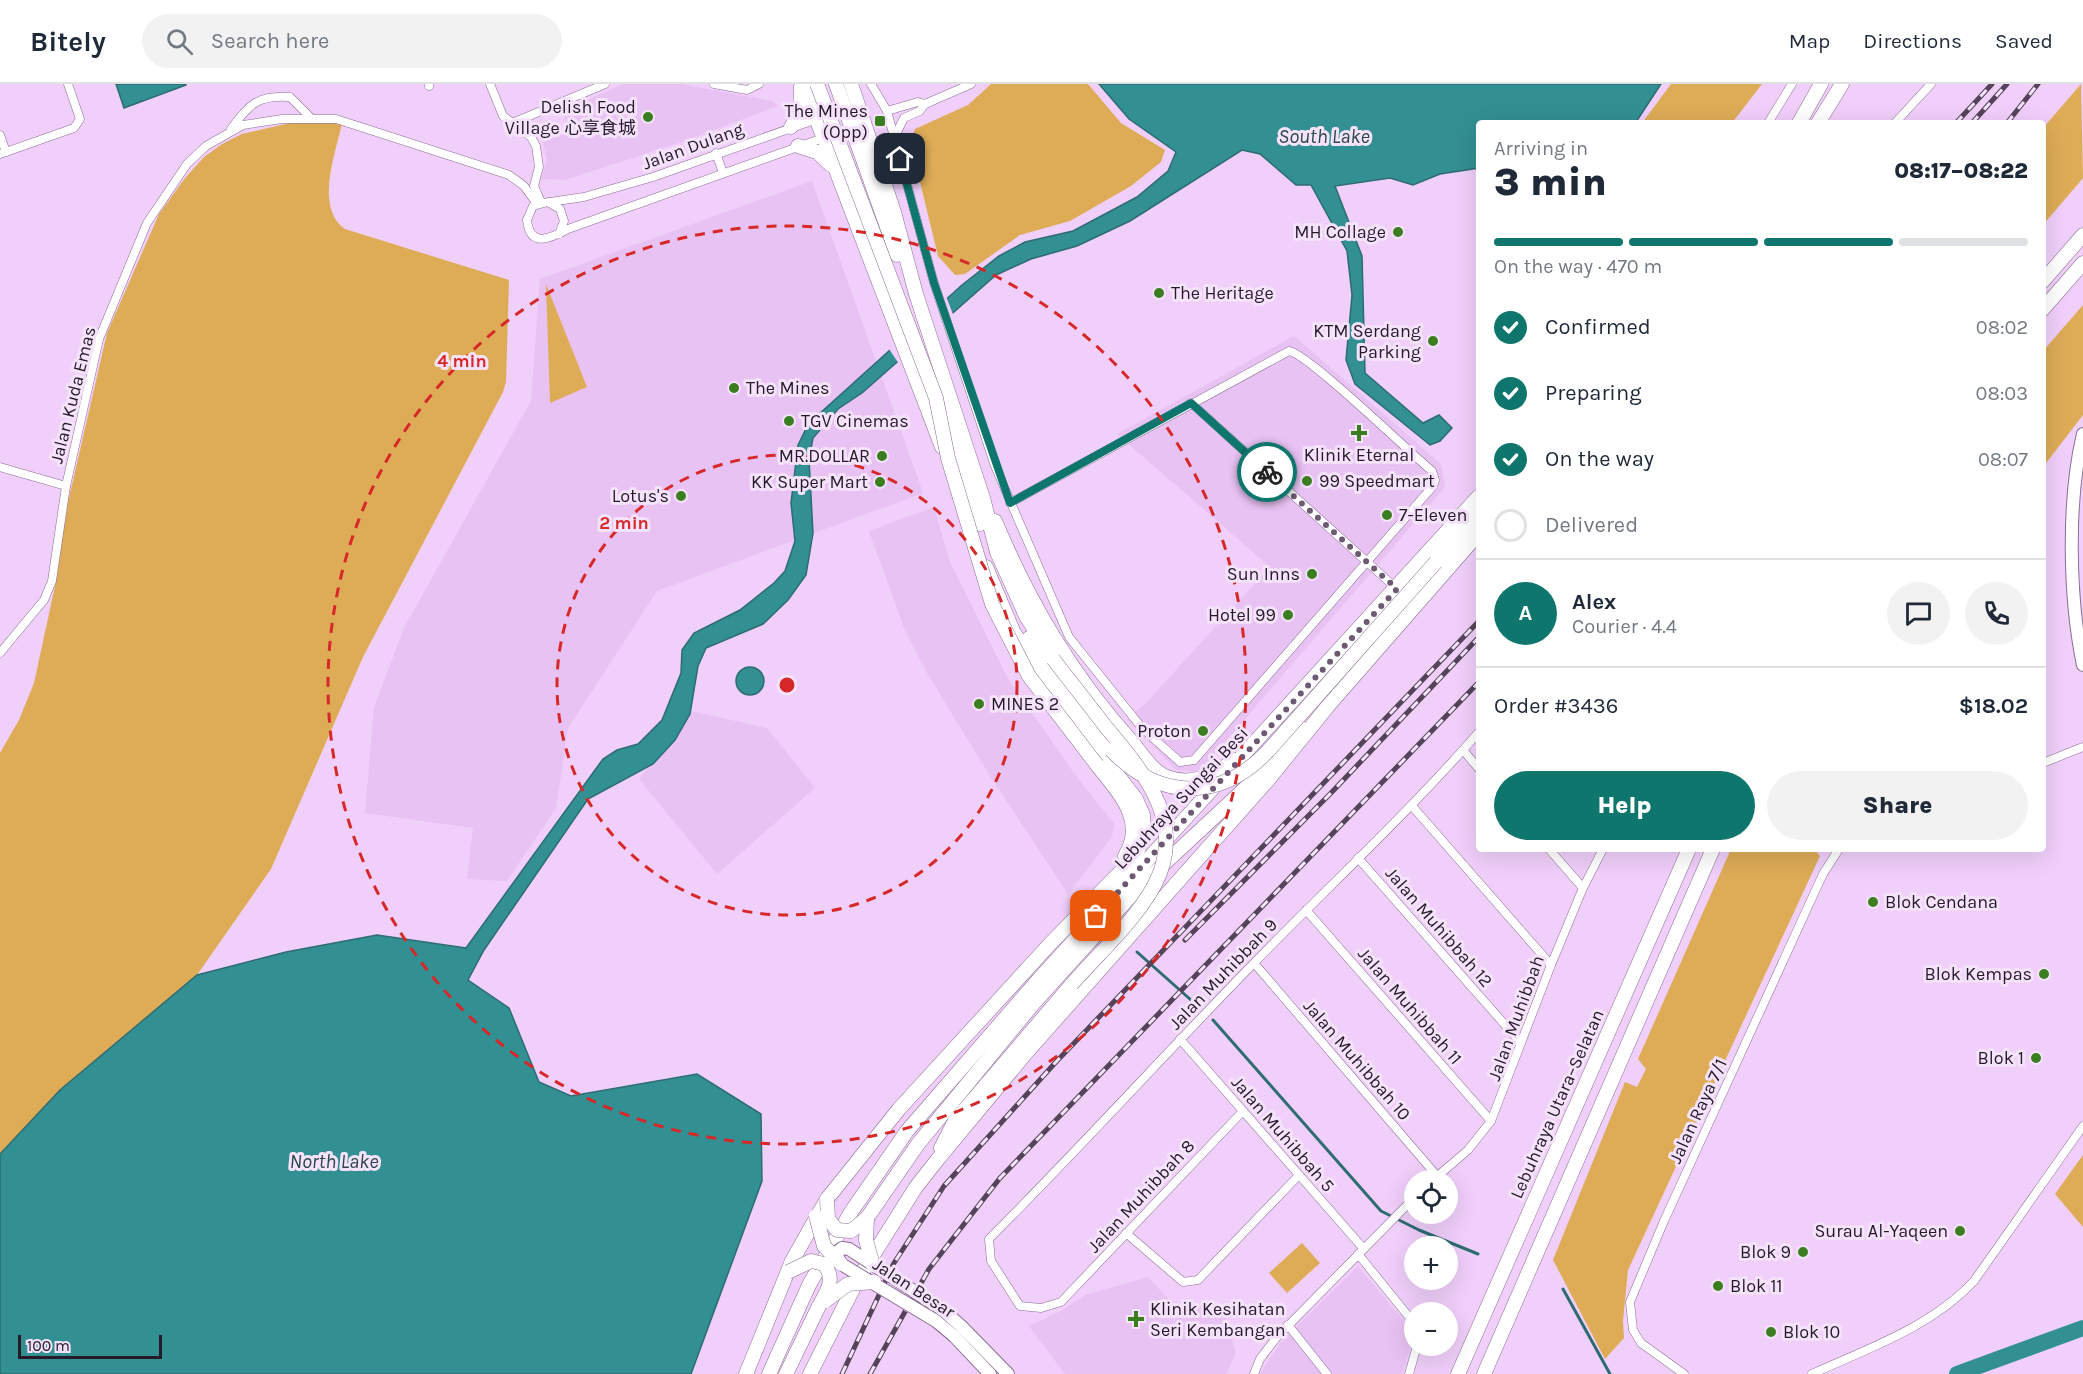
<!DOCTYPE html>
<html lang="en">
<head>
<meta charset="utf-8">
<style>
	:root { --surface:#fff; --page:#f2f2f3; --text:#1f2937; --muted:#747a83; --line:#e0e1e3; --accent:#0f766e }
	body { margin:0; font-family:Karla,"Noto Sans SC",sans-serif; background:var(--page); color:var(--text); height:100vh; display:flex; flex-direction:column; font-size:22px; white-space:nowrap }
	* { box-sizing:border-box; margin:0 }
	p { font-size:20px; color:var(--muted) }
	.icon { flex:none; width:33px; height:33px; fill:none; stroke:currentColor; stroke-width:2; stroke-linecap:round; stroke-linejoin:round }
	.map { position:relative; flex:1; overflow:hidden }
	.details { position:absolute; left:1476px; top:36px; width:570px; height:732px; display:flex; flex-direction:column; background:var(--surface); border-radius:6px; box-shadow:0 6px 24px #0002 }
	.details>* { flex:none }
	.tools { position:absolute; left:1404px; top:1086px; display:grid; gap:12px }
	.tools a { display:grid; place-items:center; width:54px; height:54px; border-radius:50%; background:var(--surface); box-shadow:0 6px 24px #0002; font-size:30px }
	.scale { position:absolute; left:18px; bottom:15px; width:144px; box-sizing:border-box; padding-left:6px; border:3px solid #261a29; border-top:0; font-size:16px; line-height:21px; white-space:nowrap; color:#261a29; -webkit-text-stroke:4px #f5e2fb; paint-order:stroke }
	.pin { position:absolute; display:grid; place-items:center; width:51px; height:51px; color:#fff; margin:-26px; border-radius:12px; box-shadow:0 3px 9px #0006 }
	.courier { position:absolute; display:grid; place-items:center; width:60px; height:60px; margin:-30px; border:4px solid #0f766e; border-radius:50%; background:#fff; color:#222; box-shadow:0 2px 8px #0007 }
	.head em { font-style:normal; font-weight:800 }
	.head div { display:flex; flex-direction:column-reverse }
	.head { display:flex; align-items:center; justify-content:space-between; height:102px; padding:0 18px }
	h1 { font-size:39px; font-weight:800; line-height:45px }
	.bar { display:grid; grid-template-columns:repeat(4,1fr); gap:9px 6px; align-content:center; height:72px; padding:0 18px }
	.bar i { height:8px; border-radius:4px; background:var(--line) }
	.bar .selected { background:var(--accent) }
	.bar p { grid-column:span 4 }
	.line { display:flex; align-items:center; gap:15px; padding:0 18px; border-top:2px solid var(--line) }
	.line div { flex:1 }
	.round { display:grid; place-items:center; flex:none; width:63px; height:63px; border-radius:32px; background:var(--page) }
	ol { padding:0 18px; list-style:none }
	li { display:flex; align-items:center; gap:18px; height:66px }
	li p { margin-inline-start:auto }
	li .icon { padding:6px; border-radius:50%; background:var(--accent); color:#fff; stroke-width:4 }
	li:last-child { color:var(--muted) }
	li i { width:33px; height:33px; border:3px solid var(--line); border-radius:50% }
	.action { display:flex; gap:12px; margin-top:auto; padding:12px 18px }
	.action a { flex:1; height:69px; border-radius:36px; background:var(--accent); color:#fff; font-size:24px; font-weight:800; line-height:69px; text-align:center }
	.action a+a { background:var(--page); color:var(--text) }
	header { display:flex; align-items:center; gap:36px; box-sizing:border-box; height:84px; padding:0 30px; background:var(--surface); border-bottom:2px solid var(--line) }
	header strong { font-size:28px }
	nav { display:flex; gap:33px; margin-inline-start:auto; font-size:21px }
	.search { width:420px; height:54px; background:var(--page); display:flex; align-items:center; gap:15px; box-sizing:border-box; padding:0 21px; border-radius:33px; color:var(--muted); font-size:22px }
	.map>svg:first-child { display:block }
</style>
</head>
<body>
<header>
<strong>Bitely</strong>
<div class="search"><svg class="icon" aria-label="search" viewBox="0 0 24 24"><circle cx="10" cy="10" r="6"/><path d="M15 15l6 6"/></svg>Search here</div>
<nav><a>Map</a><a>Directions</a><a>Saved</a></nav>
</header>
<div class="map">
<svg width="2083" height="1290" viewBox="0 0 2083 1290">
	<rect width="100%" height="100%" fill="#f0cffa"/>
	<g fill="#e8c2f3">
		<path d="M623,0h58l91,17 6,5 -93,35 -120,39 -24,-1 6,-19 -4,-18 26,-10 -7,-21z"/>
		<path d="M812,97l111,312 -266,98 -89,137 -12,80 -49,73 -40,-2 6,-51 -108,-15 9,-106 30,-79 127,-227 9,-122z"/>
		<path d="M1294,252l147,128 4,23 -246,285 -23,-2 -49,-51 20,-17 123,-135 -153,-133z"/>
		<path d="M934,423l16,55 57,115 69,99 38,48 -2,13 -44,57 -78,-118 -63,-103 -23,-45 -35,-97z"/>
		<path d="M690,627l77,17 48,60 -98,86 -78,-95z"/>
		<path d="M1358,1182l51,61 4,12 -11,35h-142l20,-31z"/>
		<path d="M1148,1193l23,25 53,8 12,43 -10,21h-161l-36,-48 32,-15 24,-16z"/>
	</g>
	<g fill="#deac57">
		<path d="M991,0h97l33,39 44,27 -4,12 -30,24 -61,35 -50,14 -55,39 -10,1 -17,-19 -28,-115 5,-12 53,-24z"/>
		<path d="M1671,0h91l-30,39h-90z"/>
		<path d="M2081,0l2,94 -40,47v-97z"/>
		<path d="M290,39h52c-6,30 -28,84 3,106l164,51 -3,102 -3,10 -140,265 -92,212 -74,106 -137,115 -60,64v-401l19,-33 15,-37 21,-97 11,-75 41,-178 52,-119 26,-36 19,-21 18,-13 20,-10z"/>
		<path d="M546,200l41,103 -37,16z"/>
		<path d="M2083,221v110l-40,52v-116z"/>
		<path d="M1731,765h83l6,7 -192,414 -5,51 1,17 -19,21 -52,-99 72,-178 12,5 9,-18 -8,-10z"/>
		<path d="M2083,1071v72l-28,-33z"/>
		<path d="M1302,1159l18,20 -33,30 -18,-20z"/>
	</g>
	<g fill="#328f92" stroke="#2e6c72" stroke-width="1.5">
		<path d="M116,0h70v1l-62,23z"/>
		<path d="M1099,0h562l-25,38 -4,1h-153v45l-39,6 -27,11 -23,-7 -55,8 27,70 3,117 58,50 16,-8 13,13 -12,13 -10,4 -75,-61 -9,-24 6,-65 -5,-44 -36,-66h-15l-36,-31 -18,-4 -112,71 -53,25 -46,13 -35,16 -134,118 -24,16 -25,29 -4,21 4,74 -7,42 -18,25 -25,24 -57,24 -8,18 -8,48 -15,26 -22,24 -65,35 -104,151 -16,30 41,28 30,74 32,14 126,-22 64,40 1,67 -71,193h-691v-220l60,-64 137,-115 89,-23 91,-17 89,13 137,-189 14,-9 21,-6 24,-24 19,-47 1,-23 12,-17 46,-23 34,-27 11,-12 10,-30 -4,-38 7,-58 8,-16 12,-14 144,-130 37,-29 26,-14 48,-11 64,-34 31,-26 8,-19 -47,-33z"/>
		<circle cx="750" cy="597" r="14"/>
	</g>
	<path fill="#f0cffa" d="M946,212l8,21 -55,47 -10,-15z"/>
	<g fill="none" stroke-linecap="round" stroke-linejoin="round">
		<g stroke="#2e6c72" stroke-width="3">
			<path d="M1137,868l63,56"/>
			<path d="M1213,936l168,191 38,19 59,24"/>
			<path d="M1563,1205l47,85"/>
		</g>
		<path stroke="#328f92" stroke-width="16" d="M1957,1290l126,-46"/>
		<g stroke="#8b6e94" stroke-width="9">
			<g id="street">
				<path d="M429,0v2"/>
				<path d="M490,0l13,32 28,21 5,9 3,21 -5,19 7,16"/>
				<path d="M714,0l33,6 12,-6"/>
				<path d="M871,0l16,27 47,172 61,183 74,171 73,91 38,34 14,-2 239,-274 2,-6 -3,-9c-23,-19 -125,-118 -143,-120l-279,152"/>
				<path d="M887,27l31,-9 7,2 46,-20"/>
				<path d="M1768,39l24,-39"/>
				<path d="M1895,39l36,-39"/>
				<path d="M510,40l95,-40"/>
				<path d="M231,45c19,-25 26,-34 59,-32l21,21"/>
				<path d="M0,51l6,17"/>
				<path d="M894,54l10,-20 16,-7 5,-7"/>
				<path d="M716,69l7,20"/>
				<path d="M0,70l74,-26 6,-9 -12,-35"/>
				<path d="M550,118l34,-5 69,-20 192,-68"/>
				<path d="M559,150l5,-13 -4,-12 -12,-7 -15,4 -6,14c3,29 24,18 41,9l283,-101"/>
				<path d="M1191,319l206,186"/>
				<path d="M0,383l66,19"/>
				<path d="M0,569l44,-53 8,-19 14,-95 33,-147 48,-116 40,-59 19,-18 37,-21 39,-6h54l173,56 15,11 13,18"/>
				<path d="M1463,666l16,19"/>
				<path d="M2043,679l40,-16"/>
				<path d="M1412,722l139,159"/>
				<path d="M1549,765l34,39"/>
				<path d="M1358,774l163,185"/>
				<path d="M1306,826l185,211"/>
				<path d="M1254,879l183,213"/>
				<path d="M1180,955l183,209"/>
				<path d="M1243,1027l-182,191 -20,6 -21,-2 -29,-45 -2,-22c90,-90 176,-185 265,-276 75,-77 154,-150 225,-231"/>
				<path d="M1433,1096l35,-30 23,-29 60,-156 32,-77 20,-39"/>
				<path d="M1126,1149l57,49 15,-2 101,-105"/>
				<path d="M1358,1170l56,69"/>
				<path d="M1288,1241l39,49"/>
				<path d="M1254,1290l6,-15 16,-21 138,-140"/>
				<path d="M1409,1290l8,-28"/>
				<path d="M1684,1290l-43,-31 -8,-13 -3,-28 34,-81 159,-347 16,-25"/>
				<path d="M1812,1290c57,-26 119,-47 162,-93l109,-155"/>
			</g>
		</g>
		<g stroke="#8b6e94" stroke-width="14">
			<g id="primary">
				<path d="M2083,350c-16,67 -14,164 0,231"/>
				<path d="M962,1243l46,47"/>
				<path d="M954,1252l36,38"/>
			</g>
		</g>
		<g stroke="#8b6e94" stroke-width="15">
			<g id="highway">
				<path d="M803,0l139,363"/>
				<path d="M836,0l61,171"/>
				<path d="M851,0l43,128 22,82 67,204 14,54 29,64 27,43"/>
				<path d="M1799,39l22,-39"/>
				<path d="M1818,39l24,-39"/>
				<path d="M791,43l9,-14 1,-26"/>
				<path d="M798,62l19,6 14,13"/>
				<path d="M2043,197l40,-46"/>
				<path d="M2043,225l40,-46"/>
				<path d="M942,328l38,112"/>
				<path d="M995,437c35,83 76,153 137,221 10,12 21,30 35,35 27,10 47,-3 68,-17"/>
				<path d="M1436,478l43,-47"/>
				<path d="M1029,554l21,34 61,78"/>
				<path d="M1097,681c22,28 50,56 28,91"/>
				<path d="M941,1064l14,-27 117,-137"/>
				<path d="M867,1134l51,-74 115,-140 103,-114 118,-110 46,-53"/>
				<path d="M746,1290l46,-113 35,-62 72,-90 150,-164 87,-89 8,-23 -1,-18 -7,-16 -104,-135 -19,-33 -27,-64"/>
				<path d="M769,1290l40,-89 42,-73 56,-81 132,-152 440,-483"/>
				<path d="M786,1290l33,-68"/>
				<path d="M810,1290l48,-95 58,-92 22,-28 88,-106 242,-273 60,-74 151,-173"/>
				<path d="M1458,1290l231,-525"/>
				<path d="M1484,1290l229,-525"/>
			</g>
		</g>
		<use href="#street" stroke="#fff" stroke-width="8"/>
		<use href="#primary" stroke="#fff" stroke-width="12"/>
		<use href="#highway" stroke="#fff" stroke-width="14"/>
		<g stroke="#554459" stroke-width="5">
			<g id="rail">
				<path d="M1956,39l36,-39"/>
				<path d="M1972,39l35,-39"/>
				<path d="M2007,39l31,-39"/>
				<path d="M1185,856l146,-147 148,-156"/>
				<path d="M842,1290l52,-111 50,-77 111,-123 424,-442"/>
				<path d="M870,1290l59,-105 71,-91 479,-496"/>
			</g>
		</g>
		<use href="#rail" stroke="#f5e2fb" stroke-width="3" stroke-dasharray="9" stroke-linecap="butt"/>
		<g stroke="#8b6e94" stroke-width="14" stroke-linecap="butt">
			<path id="primary-bridge" d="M954,1252l-18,-15 -95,-57 -5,-11 6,-5 7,1 94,61 19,17"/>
		</g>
		<g stroke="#8b6e94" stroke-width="15" stroke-linecap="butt">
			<g id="highway-bridge">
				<path d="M817,0l119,314 12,60 44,146 37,72 68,89"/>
				<path d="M1053,575c18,23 35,45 53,68 38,46 82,96 48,159 -20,36 -55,67 -82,98"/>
				<path d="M1111,666c48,50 109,52 157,1l168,-189"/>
				<path d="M827,1115l1,20 9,11 14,1 16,-13"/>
				<path d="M816,1132l8,30 17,18"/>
				<path d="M867,1134l-1,22 7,25"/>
				<path d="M788,1188l23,-11 13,3c12,15 3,28 -5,42"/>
				<path d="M825,1217l23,-17 26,-2"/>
			</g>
		</g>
		<use href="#primary-bridge" stroke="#fff" stroke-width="12"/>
		<use href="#highway-bridge" stroke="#fff" stroke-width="14"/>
	</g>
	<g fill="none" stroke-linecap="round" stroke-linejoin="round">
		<path stroke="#6d5972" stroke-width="6" stroke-dasharray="0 10.8" d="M1096,832l301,-327 -130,-117"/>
		<path stroke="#0f766e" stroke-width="8" d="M900,75l34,124 76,220 181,-100 76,69"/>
	</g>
	<g fill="none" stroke="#d62828" stroke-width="3" stroke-dasharray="10 8">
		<circle cx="787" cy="601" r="230"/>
		<circle cx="787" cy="601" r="459"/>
	</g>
	<g fill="#3b7e20" stroke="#f5e2fb" stroke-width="2">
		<circle cx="648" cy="33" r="6"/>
		<rect x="874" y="31" width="12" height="12" rx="3"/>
		<circle cx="1398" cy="148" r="6"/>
		<circle cx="1159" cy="209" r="6"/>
		<circle cx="1433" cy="257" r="6"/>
		<circle cx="734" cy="304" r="6"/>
		<circle cx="789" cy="337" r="6"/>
		<path d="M1356 340h6v6h6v6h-6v6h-6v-6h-6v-6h6z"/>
		<circle cx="882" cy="372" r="6"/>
		<circle cx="1307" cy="397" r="6"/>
		<circle cx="880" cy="398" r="6"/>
		<circle cx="681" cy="412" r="6"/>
		<circle cx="1387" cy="431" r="6"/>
		<circle cx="1312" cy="490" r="6"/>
		<circle cx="1288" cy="531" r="6"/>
		<circle cx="979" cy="620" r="6"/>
		<circle cx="1203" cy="647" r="6"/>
		<circle cx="1873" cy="818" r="6"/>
		<circle cx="2044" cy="890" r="6"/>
		<circle cx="2036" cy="974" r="6"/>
		<circle cx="1960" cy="1147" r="6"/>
		<circle cx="1803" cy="1168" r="6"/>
		<circle cx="1718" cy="1202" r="6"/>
		<path d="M1133 1226h6v6h6v6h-6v6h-6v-6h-6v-6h6z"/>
		<circle cx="1771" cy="1248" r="6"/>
	</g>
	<g text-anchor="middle" stroke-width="6" stroke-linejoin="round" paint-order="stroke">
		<g font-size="18" fill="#261a29" stroke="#f5e2fb" text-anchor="end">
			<text x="636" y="29">Delish Food<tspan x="636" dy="21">Village 心享食城</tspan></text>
			<text x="868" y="33">The Mines<tspan x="868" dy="21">(Opp)</tspan></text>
			<text x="1386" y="154">MH Collage</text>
			<text x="1171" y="215" text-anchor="start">The Heritage</text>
			<text x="1421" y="253">KTM Serdang<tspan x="1421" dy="21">Parking</tspan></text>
			<text x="746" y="310" text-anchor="start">The Mines</text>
			<text x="801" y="343" text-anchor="start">TGV Cinemas</text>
			<text x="1359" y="377" text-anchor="middle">Klinik Eternal</text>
			<text x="870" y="378">MR.DOLLAR</text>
			<text x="1319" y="403" text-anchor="start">99 Speedmart</text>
			<text x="868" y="404">KK Super Mart</text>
			<text x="669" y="418">Lotus's</text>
			<text x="1399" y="437" text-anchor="start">7-Eleven</text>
			<text x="1300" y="496">Sun Inns</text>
			<text x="1276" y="537">Hotel 99</text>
			<text x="991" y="626" text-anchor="start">MINES 2</text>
			<text x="1191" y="653">Proton</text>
			<text x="1885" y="824" text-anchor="start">Blok Cendana</text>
			<text x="2032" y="896">Blok Kempas</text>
			<text x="2024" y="980">Blok 1</text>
			<text x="1948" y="1153">Surau Al-Yaqeen</text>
			<text x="1791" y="1174">Blok 9</text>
			<text x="1730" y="1208" text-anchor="start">Blok 11</text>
			<text x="1150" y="1231" text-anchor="start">Klinik Kesihatan<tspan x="1150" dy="21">Seri Kembangan</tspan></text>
			<text x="1783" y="1254" text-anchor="start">Blok 10</text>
		</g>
		<g font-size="18" fill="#261a29" stroke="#f5e2fb">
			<text transform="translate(693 62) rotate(-20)" y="6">Jalan Dulang</text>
			<text transform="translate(73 311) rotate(-76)" y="6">Jalan Kuda Emas</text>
			<text transform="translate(1181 714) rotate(-47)" y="6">Lebuhraya Sungai Besi</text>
			<text transform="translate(1439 843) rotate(49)" y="6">Jalan Muhibbah 12</text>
			<text transform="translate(1223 890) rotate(-46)" y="6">Jalan Muhibbah 9</text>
			<text transform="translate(1410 922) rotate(49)" y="6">Jalan Muhibbah 11</text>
			<text transform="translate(1516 934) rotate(-70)" y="6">Jalan Muhibbah</text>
			<text transform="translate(1357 976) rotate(49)" y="6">Jalan Muhibbah 10</text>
			<text transform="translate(1557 1020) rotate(-66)" y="6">Lebuhraya Utara–Selatan</text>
			<text transform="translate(1698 1027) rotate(-65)" y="6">Jalan Raya 7/1</text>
			<text transform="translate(1283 1050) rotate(49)" y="6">Jalan Muhibbah 5</text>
			<text transform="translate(1141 1112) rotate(-47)" y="6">Jalan Muhibbah 8</text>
			<text transform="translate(914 1204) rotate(33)" y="6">Jalan Besar</text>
		</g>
		<g font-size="20" font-style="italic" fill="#2b4849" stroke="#f5e2fb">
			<text x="1324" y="59">South Lake</text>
			<text x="334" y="1084">North Lake</text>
		</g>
	</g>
	<circle cx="787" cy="601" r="9" fill="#d62828" stroke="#f5e2fb" stroke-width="3"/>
	<g font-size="18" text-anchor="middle" font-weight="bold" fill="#d62828" stroke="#f5e2fb" stroke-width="6" stroke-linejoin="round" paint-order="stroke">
		<text x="462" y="283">4 min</text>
		<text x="624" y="445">2 min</text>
	</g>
</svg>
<div class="tools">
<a><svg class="icon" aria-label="locate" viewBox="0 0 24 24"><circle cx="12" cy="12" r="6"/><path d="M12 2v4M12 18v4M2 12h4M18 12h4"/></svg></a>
<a>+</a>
<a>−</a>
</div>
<div class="scale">100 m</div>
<div class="pin" style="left:1096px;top:832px;background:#ea580c"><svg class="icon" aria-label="bag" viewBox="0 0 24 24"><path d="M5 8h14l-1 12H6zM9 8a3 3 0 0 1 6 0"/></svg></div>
<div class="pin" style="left:900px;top:75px;background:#1f2937"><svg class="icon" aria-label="home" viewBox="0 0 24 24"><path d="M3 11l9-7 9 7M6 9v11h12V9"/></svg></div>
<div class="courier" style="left:1267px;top:388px"><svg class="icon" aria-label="bike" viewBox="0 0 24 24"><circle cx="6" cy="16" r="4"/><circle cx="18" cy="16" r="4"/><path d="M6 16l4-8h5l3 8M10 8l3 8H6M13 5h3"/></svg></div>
<section class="details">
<div class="head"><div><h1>3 min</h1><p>Arriving in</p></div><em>08:17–08:22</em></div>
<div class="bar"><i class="selected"></i><i class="selected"></i><i class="selected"></i><i></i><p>On the way · 470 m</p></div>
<ol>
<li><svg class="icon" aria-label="check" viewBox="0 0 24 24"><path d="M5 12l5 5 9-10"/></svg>Confirmed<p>08:02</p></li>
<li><svg class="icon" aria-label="check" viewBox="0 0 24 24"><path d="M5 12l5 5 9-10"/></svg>Preparing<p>08:03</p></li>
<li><svg class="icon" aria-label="check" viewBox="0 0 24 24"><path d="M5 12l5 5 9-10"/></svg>On the way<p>08:07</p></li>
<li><i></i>Delivered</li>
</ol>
<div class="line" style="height:108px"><b class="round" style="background:var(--accent);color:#fff">A</b><div><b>Alex</b><p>Courier · 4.4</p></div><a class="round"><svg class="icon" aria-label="chat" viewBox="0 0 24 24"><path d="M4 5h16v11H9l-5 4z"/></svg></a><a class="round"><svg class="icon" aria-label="phone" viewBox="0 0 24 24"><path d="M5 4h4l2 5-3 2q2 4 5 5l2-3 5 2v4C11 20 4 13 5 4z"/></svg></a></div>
<div class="line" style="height:78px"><div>Order #3436</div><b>$18.02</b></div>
<div class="action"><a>Help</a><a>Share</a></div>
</section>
</div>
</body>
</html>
